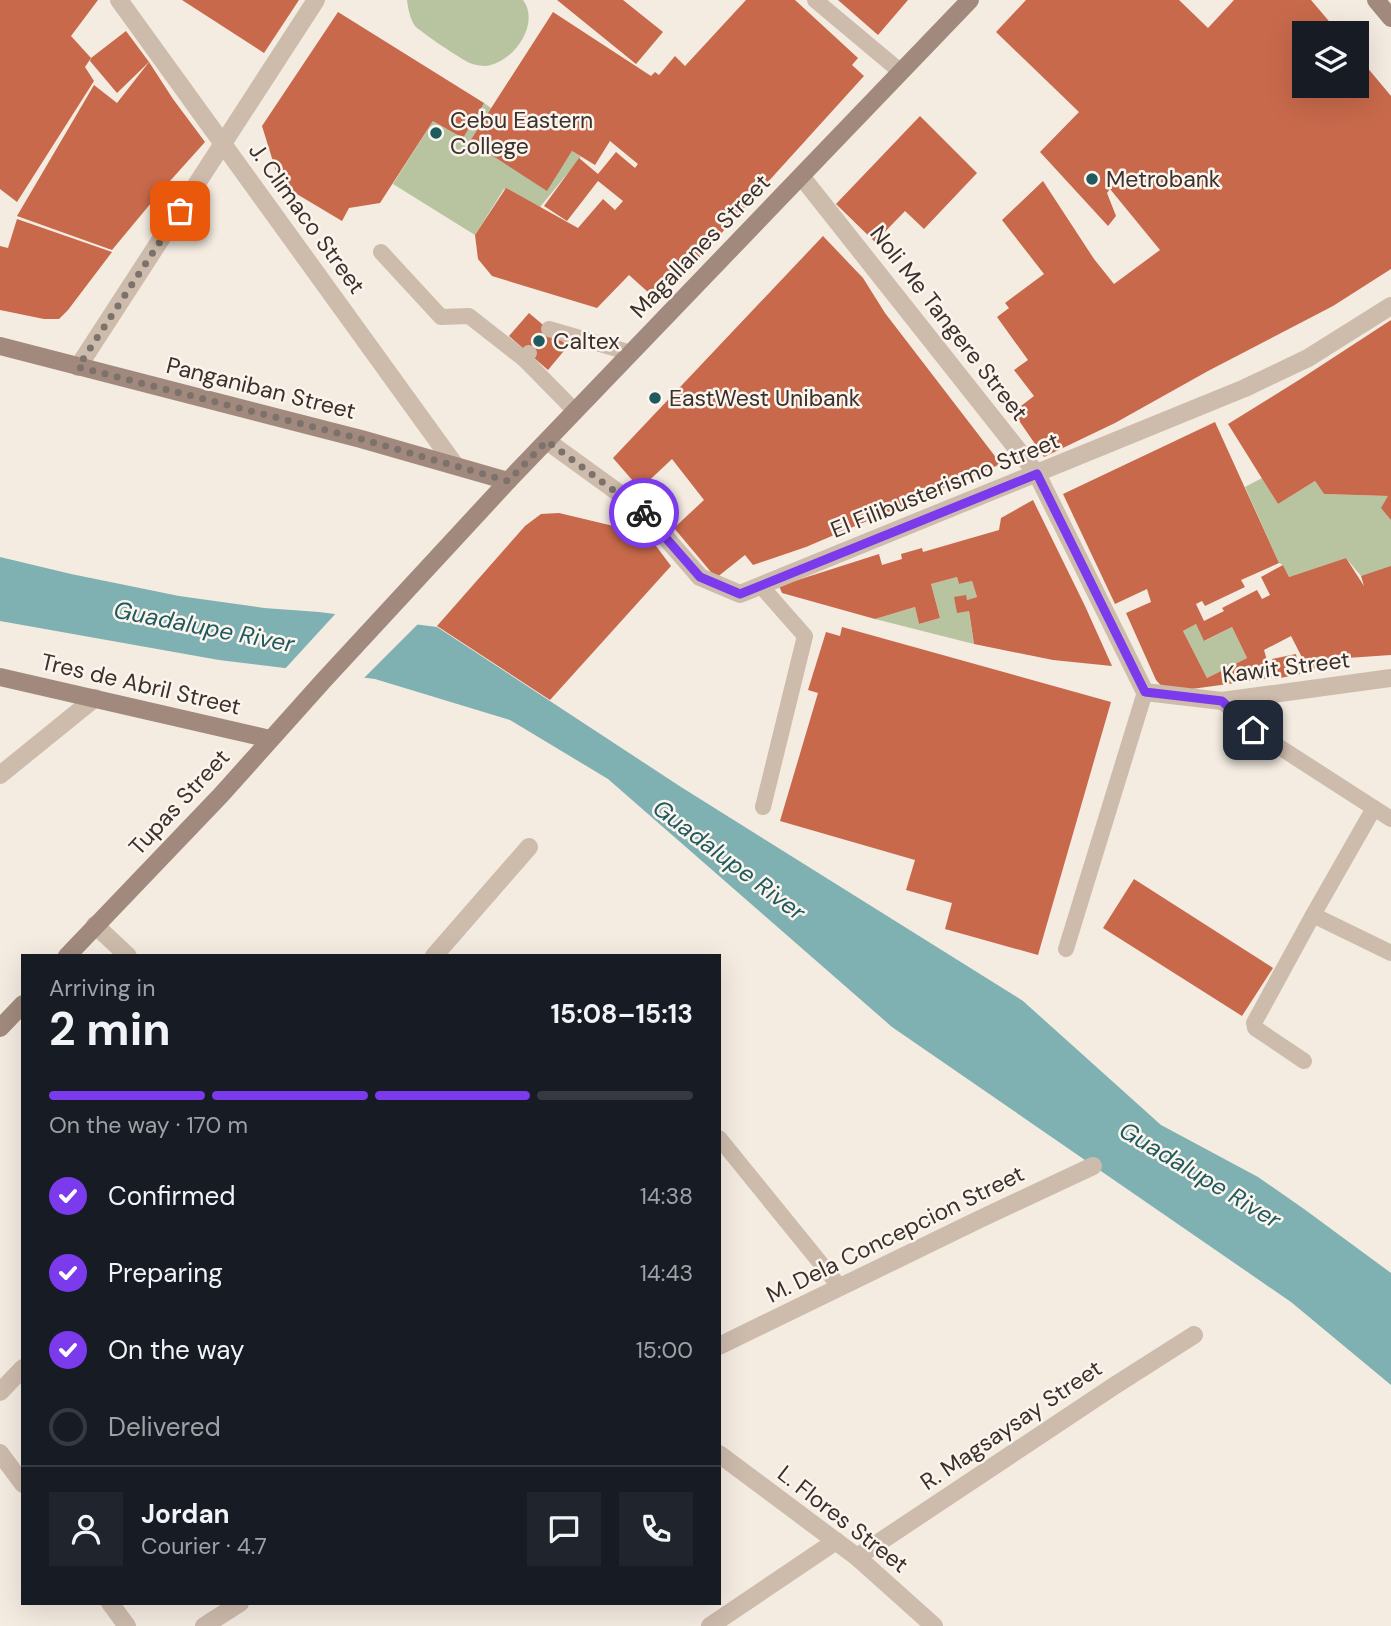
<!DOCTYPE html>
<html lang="en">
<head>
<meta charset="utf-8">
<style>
	:root { --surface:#171b24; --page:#20242c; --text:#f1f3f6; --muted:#9ea1a6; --line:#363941; --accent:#7c3aed }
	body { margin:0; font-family:"DM Sans",sans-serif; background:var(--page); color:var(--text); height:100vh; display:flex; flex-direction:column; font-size:26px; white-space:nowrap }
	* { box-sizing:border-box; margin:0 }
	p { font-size:23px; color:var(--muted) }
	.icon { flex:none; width:38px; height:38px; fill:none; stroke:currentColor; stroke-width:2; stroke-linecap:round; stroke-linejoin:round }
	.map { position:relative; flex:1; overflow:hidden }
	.panel { position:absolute; left:21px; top:954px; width:700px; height:651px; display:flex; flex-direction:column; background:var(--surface); border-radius:0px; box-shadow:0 7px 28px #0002 }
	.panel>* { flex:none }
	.buttons { position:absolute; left:1292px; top:21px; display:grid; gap:14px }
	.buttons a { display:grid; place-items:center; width:77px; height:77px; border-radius:0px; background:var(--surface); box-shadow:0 7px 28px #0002; font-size:35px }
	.pin { position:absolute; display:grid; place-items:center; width:60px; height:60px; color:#fff; margin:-30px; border-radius:14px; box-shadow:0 4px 10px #0006 }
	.courier { position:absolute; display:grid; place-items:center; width:70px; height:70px; margin:-35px; border:5px solid #7c3aed; border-radius:50%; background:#fff; color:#222; box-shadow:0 2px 9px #0007 }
	.summary em { font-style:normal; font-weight:700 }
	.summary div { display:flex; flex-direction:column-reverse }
	.summary { display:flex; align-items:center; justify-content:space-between; height:119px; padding:0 28px }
	h1 { font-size:46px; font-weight:700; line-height:52px }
	.bar { display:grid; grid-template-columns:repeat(4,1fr); gap:10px 7px; align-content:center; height:84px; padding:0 28px }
	.bar i { height:9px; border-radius:5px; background:var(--line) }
	.bar .active { background:var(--accent) }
	.bar p { grid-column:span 4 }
	.line { display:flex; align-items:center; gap:18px; padding:0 28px; border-top:2px solid var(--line) }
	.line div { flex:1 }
	.round { display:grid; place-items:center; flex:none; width:74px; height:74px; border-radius:0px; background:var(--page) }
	ol { padding:0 28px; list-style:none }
	li { display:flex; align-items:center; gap:21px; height:77px }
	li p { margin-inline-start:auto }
	li .icon { padding:7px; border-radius:50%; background:var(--accent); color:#fff; stroke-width:4 }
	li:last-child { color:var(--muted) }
	li i { width:38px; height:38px; border:4px solid var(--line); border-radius:50% }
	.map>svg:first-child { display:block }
</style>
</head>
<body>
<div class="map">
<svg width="1391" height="1626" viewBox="0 0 1391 1626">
	<rect width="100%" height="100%" fill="#f4ebe1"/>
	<g fill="#b8c4a0">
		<path d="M407,0h116c18,24 -10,63 -37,66 -4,0 -12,-1 -16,-3 -5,-1 -52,-33 -55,-37 -5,-7 -7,-18 -8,-26z"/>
		<path d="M484,103l7,5 -21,33 77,49 25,-39 9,6 -41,50 -36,-18 -29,46 -82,-51 40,-63z"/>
		<path d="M1262,478l16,26 37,-23 9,13 64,2 3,24v49l-30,7 -15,-18 -57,19 -6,-12 -4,-2 -34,-76z"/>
		<path d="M957,577l2,7 13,-3 5,16 -10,3 7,44 -99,-25 40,-12 4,17 21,-6 -9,-34z"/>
		<path d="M1196,624l9,17 27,-14 15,31 -40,20 -24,-47z"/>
	</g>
	<path fill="#7fb0b2" d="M0,557l71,17 108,22 85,12 55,4 118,15 244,160 342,214 138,124 97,52 46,32 87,64v112l-100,-83 -399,-275 -284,-248 -98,-59 -135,-41 -156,-19 -219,-39z"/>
	<path fill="#f4ebe1" d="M338,611l82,11 -59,59 -78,-10z"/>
	<g fill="#c8694b" fill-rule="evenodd">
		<path d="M0,0h98l-27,36 20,22 35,-27 23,31 -32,31 -27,-32 1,-3 -6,9 9,14 -77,121 -17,-13z"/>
		<path d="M182,0h117l-35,53z"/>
		<path d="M557,0h66l40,32 -27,32z"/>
		<path d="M746,0h49l63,58 -6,7 12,11 -205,226 -30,-27 -32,33 -105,-32 -14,-17 -3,-24 31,-47 72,40 25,-29 12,11 8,-9 -25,-20 -31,40 -23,-15 35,-48 19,16 18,-22 19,16 3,-4 -28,-23 -15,24 -23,-14 -25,40 -77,-50 83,-129 98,64 4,-4 4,3 16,-19 10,10z"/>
		<path d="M838,0h70l-30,35z"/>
		<path d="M1026,0h153l29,28 26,-28h77l28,33h-35v53h52v-32l35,42v173l-58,37 -125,65 -93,52 -71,34 -31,-45 21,-16 -20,-26 14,-10 -31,-43 12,-9 -4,-5 39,-29 -42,-54 41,-39 51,78 20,25 46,-34 -50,-61 -3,4 9,23 -8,10 -68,-74 39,-40 -83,-80z"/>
		<path d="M338,12l146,91 -21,35 -30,-17 -53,82 -31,5 -7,13 -62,-37 -18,-58z"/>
		<path d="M149,62l24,37 32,43 -44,49 -49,59 -95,-34 77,-131 23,18z"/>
		<path d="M920,116l57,57 -53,56 -19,-18 -30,31 -39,-38z"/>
		<path d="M17,219l95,33 -44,58 -9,9h-15l-44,-9v-64l8,2z"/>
		<path d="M823,236l40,42 22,35 116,151 -195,83 -53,18 -8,-10 -29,23 -42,-50 30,-28 -32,-41 -32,30 -27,-31z"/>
		<path d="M529,313l39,33 -20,24 -39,-34z"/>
		<path d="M1391,320v200l-10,-12 7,-12 -64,-2 -9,-13 -37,23 -50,-80 74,-46z"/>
		<path d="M1215,422l64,141 -38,17 4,7 -40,19 -3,-5 -6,3 8,17 20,-10 -2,-3 35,-18 5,9 8,-4 -9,-18 22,-12 6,12 57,-19 18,28 -3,-10 30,-10v89l-59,4 -23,12 -18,-35 -27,14 8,28 -95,13 -12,-1 -9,-10 -30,-67 25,-11 -4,-13 -32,15 -52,-110zM1196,624l8,17 28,-14 15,31 -40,20 -24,-47z"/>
		<path d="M1033,500l52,106 27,60 -59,-6 -79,-16 -5,-33 -12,2 -3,-16 12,-2 1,5 10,-3 -5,-16 -13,3 -2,-7 -26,7 9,34 -21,6 -4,-17 -40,12 -93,-26 -3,-7 100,-32 3,11 20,-6 -1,-5 21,-6 1,4 76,-22 2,-12z"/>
		<path d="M559,513l88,21 24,32 -121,134 -113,-74 88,-100 16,-12z"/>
		<path d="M842,627l269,75 -73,253 -93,-26 7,-26 -46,-13 9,-30 -135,-39 38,-128 -10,-3 18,-58 14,4z"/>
		<path d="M1296,654l4,20 -25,5 -3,-20z"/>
		<path d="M1134,879l139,89 -31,48 -139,-88z"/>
	</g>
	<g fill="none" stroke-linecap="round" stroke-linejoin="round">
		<g stroke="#cdbbac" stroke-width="16">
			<path d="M815,0l86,72"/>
			<path d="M381,252l60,65 28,-1 55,43"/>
			<path d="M549,329l82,24"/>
			<path d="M529,353l-5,6 51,52"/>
			<path d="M761,586l44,50 -42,171"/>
			<path d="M1222,701l31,29 138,89"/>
			<path d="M1313,915l78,38"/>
			<path d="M1066,949l79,-257"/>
			<path d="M1304,1061l-49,-33 -1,-5 59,-108 61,-107"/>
			<path d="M719,1138l121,149"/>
		</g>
		<g stroke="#cdbbac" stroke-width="18">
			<path d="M119,0l336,465"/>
			<path d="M801,176l236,298 108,218 77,9 169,-23"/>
			<path d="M78,367l238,-367"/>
			<path d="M547,441l94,68 59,68 40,17 505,-206 63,-30 83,-52"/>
			<path d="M0,775l95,-77"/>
			<path d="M95,925l33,31"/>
			<path d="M434,956l95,-109"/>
			<path d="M719,1346l261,-127 113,-53"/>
			<path d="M0,1392l23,-24"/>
			<path d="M0,1453l23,31"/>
			<path d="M719,1454l138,103 77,69"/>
			<path d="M857,1557l257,-171 80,-51"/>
			<path d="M110,1603l17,23"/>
			<path d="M204,1626l36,-23"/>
			<path d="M710,1626l126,-85"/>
		</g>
		<g stroke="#a18a7d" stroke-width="18">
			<path d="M1376,0l15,18"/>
			<path d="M0,346l361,93 147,42"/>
			<path d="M0,677l270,62"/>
			<path d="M67,956l154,-161 103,-115 184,-199 462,-481"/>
			<path d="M0,1028l23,-24"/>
		</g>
	</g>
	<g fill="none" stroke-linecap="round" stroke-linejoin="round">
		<path stroke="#7c716b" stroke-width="7" stroke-dasharray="0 12.6" d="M180,211l-102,156 283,72 147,42 39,-40 97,72"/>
		<path stroke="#7c3aed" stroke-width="9" d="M644,513l56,64 40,17 297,-120 108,218 77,9 31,29"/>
	</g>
	<g fill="#1f5a5e" stroke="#fbf5ee" stroke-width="2.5">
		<circle cx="436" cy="133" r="7"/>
		<circle cx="1092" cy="179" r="7"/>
		<circle cx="539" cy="341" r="7"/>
		<circle cx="655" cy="398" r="7"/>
	</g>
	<g text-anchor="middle" stroke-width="5" stroke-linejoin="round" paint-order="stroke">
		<g font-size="23" fill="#3b302b" stroke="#fbf5ee" text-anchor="start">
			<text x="450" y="128">Cebu Eastern<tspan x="450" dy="26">College</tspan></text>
			<text x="1106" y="187">Metrobank</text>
			<text x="553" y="349">Caltex</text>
			<text x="669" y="406">EastWest Unibank</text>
		</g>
		<g font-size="23" fill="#3b302b" stroke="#fbf5ee">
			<text transform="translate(307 218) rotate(54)" y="8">J. Climaco Street</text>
			<text transform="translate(700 246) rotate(-46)" y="8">Magallanes Street</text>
			<text transform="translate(949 323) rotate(52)" y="8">Noli Me Tangere Street</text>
			<text transform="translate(261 388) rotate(14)" y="8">Panganiban Street</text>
			<text transform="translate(945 485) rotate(-22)" y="8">El Filibusterismo Street</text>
			<text transform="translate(1286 667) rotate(-7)" y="8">Kawit Street</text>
			<text transform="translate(141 684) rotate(13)" y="8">Tres de Abril Street</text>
			<text transform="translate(179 802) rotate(-47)" y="8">Tupas Street</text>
			<text transform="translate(895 1234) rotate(-26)" y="8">M. Dela Concepcion Street</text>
			<text transform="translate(1011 1425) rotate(-34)" y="8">R. Magsaysay Street</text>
			<text transform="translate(843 1519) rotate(38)" y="8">L. Flores Street</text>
		</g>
		<g font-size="24" font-style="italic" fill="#1f5a5e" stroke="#fbf5ee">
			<text transform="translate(204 627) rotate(11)" y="8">Guadalupe River</text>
			<text transform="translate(729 860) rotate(37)" y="8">Guadalupe River</text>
			<text transform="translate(1200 1175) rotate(31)" y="8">Guadalupe River</text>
		</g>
	</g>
</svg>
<div class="buttons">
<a><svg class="icon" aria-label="layers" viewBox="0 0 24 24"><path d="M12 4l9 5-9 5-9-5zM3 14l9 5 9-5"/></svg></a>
</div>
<div class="pin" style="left:180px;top:211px;background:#ea580c"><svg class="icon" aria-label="bag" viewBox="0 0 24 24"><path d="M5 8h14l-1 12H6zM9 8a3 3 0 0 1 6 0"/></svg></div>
<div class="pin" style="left:1253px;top:730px;background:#1f2937"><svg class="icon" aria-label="home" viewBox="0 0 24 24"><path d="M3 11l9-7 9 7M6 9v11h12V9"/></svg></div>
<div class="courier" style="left:644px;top:513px"><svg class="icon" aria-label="bike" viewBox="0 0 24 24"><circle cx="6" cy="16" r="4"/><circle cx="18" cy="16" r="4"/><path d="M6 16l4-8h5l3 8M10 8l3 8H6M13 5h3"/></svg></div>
<section class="panel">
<div class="summary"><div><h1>2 min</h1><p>Arriving in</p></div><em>15:08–15:13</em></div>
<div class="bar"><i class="active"></i><i class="active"></i><i class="active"></i><i></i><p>On the way · 170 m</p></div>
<ol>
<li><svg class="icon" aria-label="check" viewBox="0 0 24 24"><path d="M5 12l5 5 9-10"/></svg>Confirmed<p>14:38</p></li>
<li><svg class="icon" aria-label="check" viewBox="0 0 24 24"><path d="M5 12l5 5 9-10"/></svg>Preparing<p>14:43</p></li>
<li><svg class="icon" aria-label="check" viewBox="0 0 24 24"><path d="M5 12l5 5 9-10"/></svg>On the way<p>15:00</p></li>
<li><i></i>Delivered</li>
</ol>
<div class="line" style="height:126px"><a class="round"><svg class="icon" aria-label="person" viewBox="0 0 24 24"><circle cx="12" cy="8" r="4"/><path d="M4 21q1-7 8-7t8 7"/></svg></a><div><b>Jordan</b><p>Courier · 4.7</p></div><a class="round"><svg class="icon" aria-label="chat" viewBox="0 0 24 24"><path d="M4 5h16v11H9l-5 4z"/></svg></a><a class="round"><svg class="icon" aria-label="phone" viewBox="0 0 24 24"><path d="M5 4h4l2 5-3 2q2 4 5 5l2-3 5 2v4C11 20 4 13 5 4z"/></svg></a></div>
</section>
</div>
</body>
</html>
